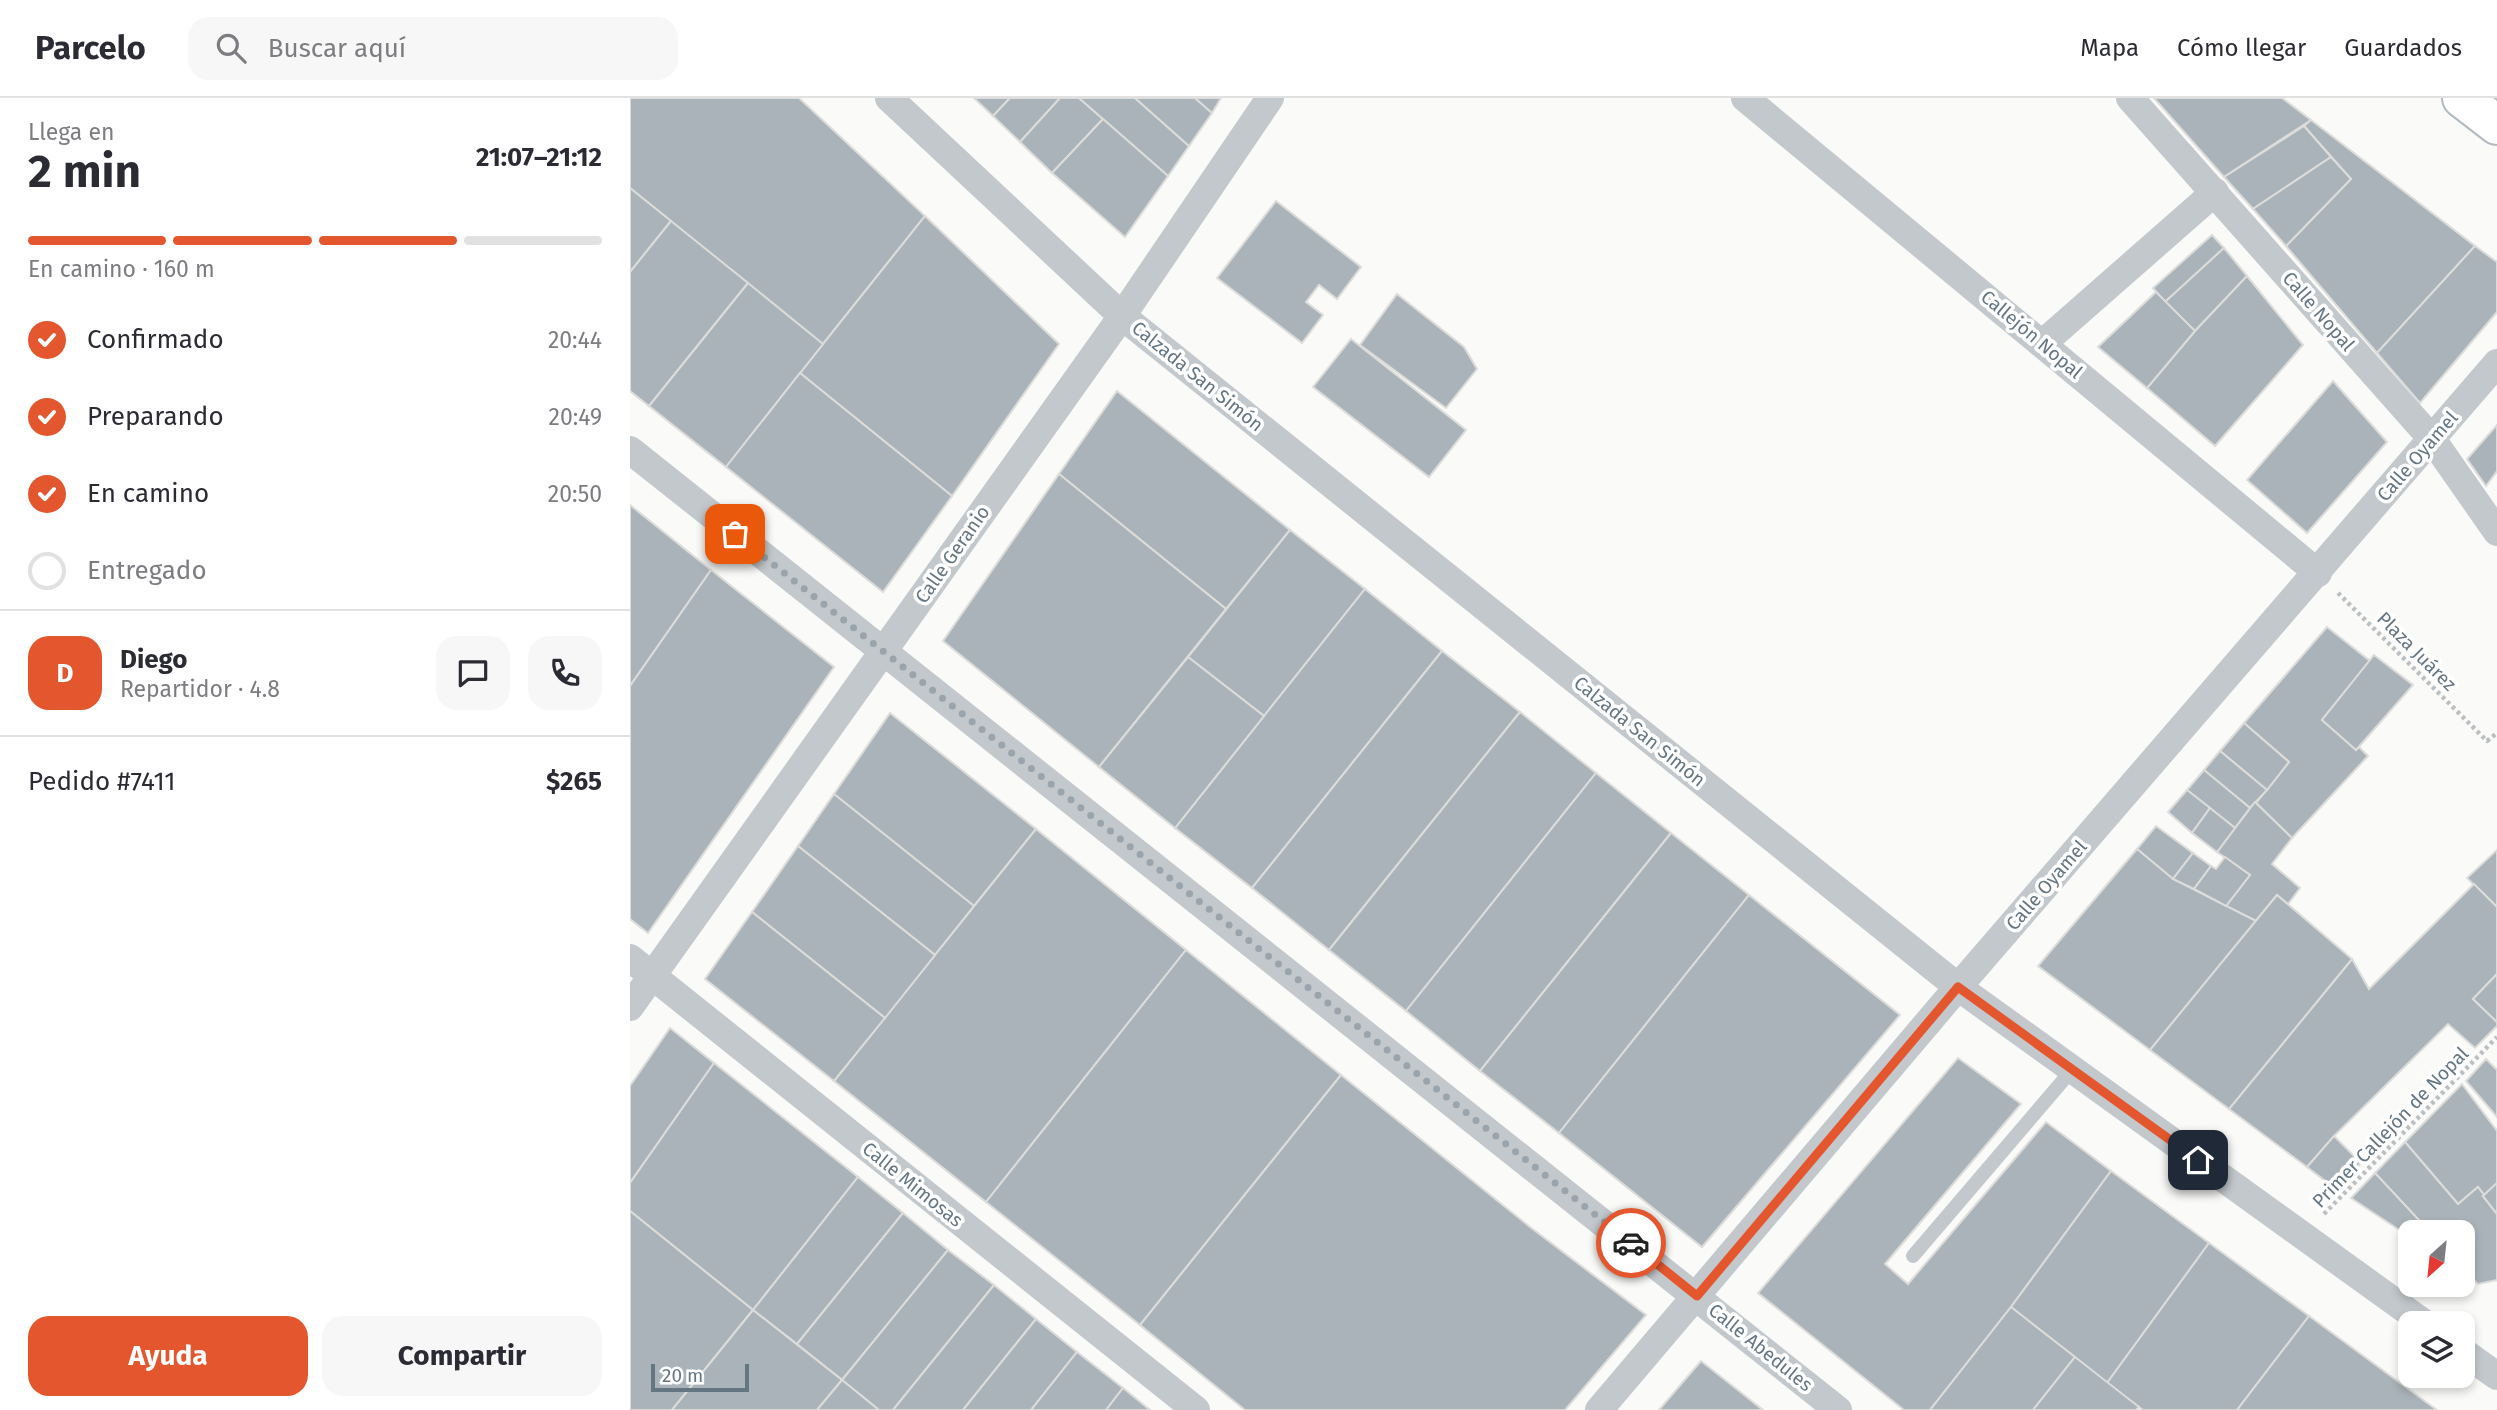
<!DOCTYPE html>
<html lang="es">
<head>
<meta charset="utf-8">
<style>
	:root { --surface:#fff; --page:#f7f7f7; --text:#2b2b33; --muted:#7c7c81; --line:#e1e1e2; --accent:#e4572e }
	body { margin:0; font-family:"Fira Sans",sans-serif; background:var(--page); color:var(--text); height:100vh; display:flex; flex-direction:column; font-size:26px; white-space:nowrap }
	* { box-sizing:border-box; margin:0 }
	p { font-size:23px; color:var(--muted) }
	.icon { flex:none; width:38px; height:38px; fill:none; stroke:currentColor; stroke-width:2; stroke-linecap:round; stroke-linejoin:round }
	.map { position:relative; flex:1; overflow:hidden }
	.sheet { display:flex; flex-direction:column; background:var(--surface); width:630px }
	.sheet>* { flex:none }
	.needle { width:46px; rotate:207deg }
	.tools { position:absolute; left:1768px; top:1122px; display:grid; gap:14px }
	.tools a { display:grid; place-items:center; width:77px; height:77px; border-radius:14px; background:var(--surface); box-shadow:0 4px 10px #0003; font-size:35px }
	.scale { position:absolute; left:21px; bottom:18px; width:98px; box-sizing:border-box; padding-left:7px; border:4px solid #657683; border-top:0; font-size:19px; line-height:24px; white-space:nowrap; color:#657683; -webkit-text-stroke:5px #fff; paint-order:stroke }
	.pin { position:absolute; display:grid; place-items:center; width:60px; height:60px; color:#fff; margin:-30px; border-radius:14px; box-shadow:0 4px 10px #0006 }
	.courier { position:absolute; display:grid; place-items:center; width:70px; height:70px; margin:-35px; border:5px solid #e4572e; border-radius:50%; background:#fff; color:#222; box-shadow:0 2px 9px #0007 }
	.overview em { font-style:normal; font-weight:700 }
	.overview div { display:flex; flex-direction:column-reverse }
	.overview { display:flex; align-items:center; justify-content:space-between; height:119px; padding:0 28px }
	h1 { font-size:46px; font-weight:700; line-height:52px }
	.bar { display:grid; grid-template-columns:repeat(4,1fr); gap:10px 7px; align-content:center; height:84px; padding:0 28px }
	.bar i { height:9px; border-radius:5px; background:var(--line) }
	.bar .selected { background:var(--accent) }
	.bar p { grid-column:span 4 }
	.line { display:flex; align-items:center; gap:18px; padding:0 28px; border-top:2px solid var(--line) }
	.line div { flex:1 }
	.round { display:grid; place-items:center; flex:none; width:74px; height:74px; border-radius:21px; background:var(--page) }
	ol { padding:0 28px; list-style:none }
	li { display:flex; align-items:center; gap:21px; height:77px }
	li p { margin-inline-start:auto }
	li .icon { padding:7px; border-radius:50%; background:var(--accent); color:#fff; stroke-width:4 }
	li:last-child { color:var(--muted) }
	li i { width:38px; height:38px; border:4px solid var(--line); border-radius:50% }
	.cta { display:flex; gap:14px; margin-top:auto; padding:14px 28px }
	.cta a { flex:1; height:80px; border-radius:21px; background:var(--accent); color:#fff; font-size:28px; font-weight:700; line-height:80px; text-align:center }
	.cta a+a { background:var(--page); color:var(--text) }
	header { display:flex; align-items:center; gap:42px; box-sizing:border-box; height:98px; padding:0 35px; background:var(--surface); border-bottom:2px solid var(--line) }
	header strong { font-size:33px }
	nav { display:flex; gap:38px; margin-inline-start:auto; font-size:24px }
	.search { width:490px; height:63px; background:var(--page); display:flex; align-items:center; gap:18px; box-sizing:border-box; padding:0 24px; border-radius:21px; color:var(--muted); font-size:26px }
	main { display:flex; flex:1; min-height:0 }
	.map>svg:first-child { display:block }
</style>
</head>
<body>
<header>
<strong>Parcelo</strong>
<div class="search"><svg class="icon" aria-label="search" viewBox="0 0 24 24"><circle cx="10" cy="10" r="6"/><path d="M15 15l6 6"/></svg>Buscar aquí</div>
<nav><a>Mapa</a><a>Cómo llegar</a><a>Guardados</a></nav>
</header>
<main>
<section class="sheet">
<div class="overview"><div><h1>2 min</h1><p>Llega en</p></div><em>21:07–21:12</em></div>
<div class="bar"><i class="selected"></i><i class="selected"></i><i class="selected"></i><i></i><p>En camino · 160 m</p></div>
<ol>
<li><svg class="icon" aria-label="check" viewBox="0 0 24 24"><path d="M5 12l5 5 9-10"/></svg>Confirmado<p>20:44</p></li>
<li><svg class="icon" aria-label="check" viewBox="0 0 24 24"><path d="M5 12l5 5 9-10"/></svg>Preparando<p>20:49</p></li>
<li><svg class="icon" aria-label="check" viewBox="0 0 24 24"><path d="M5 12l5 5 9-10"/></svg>En camino<p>20:50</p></li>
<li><i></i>Entregado</li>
</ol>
<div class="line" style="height:126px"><b class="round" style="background:var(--accent);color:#fff">D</b><div><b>Diego</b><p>Repartidor · 4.8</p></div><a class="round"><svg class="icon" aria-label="chat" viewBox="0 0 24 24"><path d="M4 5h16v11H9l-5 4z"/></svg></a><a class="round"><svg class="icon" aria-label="phone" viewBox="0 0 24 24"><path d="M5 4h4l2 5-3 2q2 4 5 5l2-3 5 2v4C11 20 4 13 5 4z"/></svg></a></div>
<div class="line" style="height:91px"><div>Pedido #7411</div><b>$265</b></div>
<div class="cta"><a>Ayuda</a><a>Compartir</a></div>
</section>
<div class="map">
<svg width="1867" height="1312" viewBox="0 0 1867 1312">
	<rect width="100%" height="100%" fill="#fafaf8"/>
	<g fill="#aab3b9" stroke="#dcdcda" stroke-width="2">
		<path d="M0,0h169l126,118 -103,129 -192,-157z"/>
		<path d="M344,0h36l-17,18z"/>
		<path d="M380,0h50l-40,44 -27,-26z"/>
		<path d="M430,0h19l24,21 -51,54 -32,-31z"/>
		<path d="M449,0h56l54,48 -21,30z"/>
		<path d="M505,0h60l17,15 -23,33z"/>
		<path d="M565,0h26l-9,15z"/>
		<path d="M1524,0h128l29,22 -87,57z"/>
		<path d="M473,21l65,57 -43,61 -73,-64z"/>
		<path d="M1681,22l164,126 -98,107 -91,-107 65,-67 -47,-53z"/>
		<path d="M1674,28l27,31 -78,52 -29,-32z"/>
		<path d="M1701,59l20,22 -65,67 -33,-37z"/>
		<path d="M0,90l41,33 -41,51z"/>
		<path d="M646,103l85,66 -24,32 -18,-14 -13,17 17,13 -21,28 -85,-65z"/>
		<path d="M295,118l134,128 -107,152 -152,-123z"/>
		<path d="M41,123l77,62 -99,123 -19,-15v-119z"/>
		<path d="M1582,137l12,13 -59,54 -12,-14z"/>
		<path d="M1845,148l22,16v50l-77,91 -43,-50z"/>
		<path d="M1594,150l23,28 -52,55 -30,-29z"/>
		<path d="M1617,178l56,69 -88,101 -68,-58 48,-57z"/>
		<path d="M118,185l75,61 -97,123 -77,-61z"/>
		<path d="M1526,194l39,39 -48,57 -49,-41z"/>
		<path d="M767,196l67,53 13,22 -31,39 -86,-63z"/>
		<path d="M721,241l115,91 -37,47 -116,-90z"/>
		<path d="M170,275l152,123 -69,96 -157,-125z"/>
		<path d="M1703,283l54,61 -80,91 -60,-53z"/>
		<path d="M487,293l173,139 -64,79 -167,-135z"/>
		<path d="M1867,327v46l-11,15 -19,-27z"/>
		<path d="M429,376l167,135 -127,158 -156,-126z"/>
		<path d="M0,407l81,65 -81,116z"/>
		<path d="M660,432l75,59 -101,127 -76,-59z"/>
		<path d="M81,472l123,97 -186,266 -18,-14v-233z"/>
		<path d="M735,491l77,62 -190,237 -77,-60z"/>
		<path d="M1697,529l43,34 -48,59 34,30 3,-3 9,9 -76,82 -36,-35 33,-41 -45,-39z"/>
		<path d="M812,553l78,61 -191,238 -77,-62z"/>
		<path d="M1744,557l39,30 -57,65 -34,-30z"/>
		<path d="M558,559l76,59 -89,112 -76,-61z"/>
		<path d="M890,614l76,61 -190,238 -77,-61z"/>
		<path d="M260,615l146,116 -62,77 -140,-112z"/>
		<path d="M1614,625l45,39 -22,28 -47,-39z"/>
		<path d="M1590,653l47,39 -17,18 -46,-38z"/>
		<path d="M1574,672l46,38 -15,20 -48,-38z"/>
		<path d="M966,675l75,60 -191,238 -74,-60z"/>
		<path d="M1557,692l23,18 -18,25 -24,-21z"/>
		<path d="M204,696l140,112 -39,49 -137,-109z"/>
		<path d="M1625,704l37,36 -20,26 28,24 -12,16 -11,-9 -21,26 -30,-15 24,-31 -33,-23z"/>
		<path d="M1580,710l25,20 -18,24 -25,-19z"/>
		<path d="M1526,728l37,27 -20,26 -36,-30z"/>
		<path d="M406,731l150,121 -200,252 -152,-121z"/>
		<path d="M1041,735l78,62 -190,238 -79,-62z"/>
		<path d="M168,748l137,109 -50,63 -133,-106z"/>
		<path d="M1507,751l36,30 83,42 -106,129 -112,-84z"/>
		<path d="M1867,752v57l-30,-29z"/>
		<path d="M1563,755l18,13 -17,23 -21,-10z"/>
		<path d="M1595,759l25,18 -24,31 -32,-17 17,-23 5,3z"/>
		<path d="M1844,786l23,23v67l-24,25 24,23v4l-22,22 -27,-24 -114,112 -27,31 -78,-58 123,-150 17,30z"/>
		<path d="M1119,797l151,120 -198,232 -143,-114z"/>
		<path d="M1647,797l75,64 -123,150 -79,-59z"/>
		<path d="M122,814l133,106 -51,63 -129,-102z"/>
		<path d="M556,852l155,125 -201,250 -154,-123z"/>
		<path d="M1867,876v48l-24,-23z"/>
		<path d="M40,930l44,35 -84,120v-97z"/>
		<path d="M1328,960l63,46 -136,160 23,20 138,-162 65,49 -100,136 -81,103h-26l-146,-117z"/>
		<path d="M1856,961l11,11v47l-31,-36z"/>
		<path d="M84,965l144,114 -105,133 -123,-99v-28z"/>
		<path d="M711,977l189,152 116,88 -81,95h-320l-105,-85z"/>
		<path d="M1832,986l35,47v52l-13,12 -6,-8 -20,17 -53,-62z"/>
		<path d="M1704,1038l27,27 -25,26 -29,-22z"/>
		<path d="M1775,1044l53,62 20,-17 6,8 -1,1 14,18v66l-19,4 -2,-2 -14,-15v-35h-32l-55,-59z"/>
		<path d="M1481,1073l98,72 -102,140 -96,-76z"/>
		<path d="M1745,1075l55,59h-20v5l-59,-39z"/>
		<path d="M228,1079l45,36 -106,131 -44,-34z"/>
		<path d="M1867,1085v31l-14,-18z"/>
		<path d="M0,1113l123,99 -81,100h-42z"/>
		<path d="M273,1115l45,37 -106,130 -45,-36z"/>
		<path d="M1579,1145l100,73 -72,94h-94l-36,-27z"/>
		<path d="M318,1152l46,35 -101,125h-14l-37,-30z"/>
		<path d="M364,1187l42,34 -73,91h-70z"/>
		<path d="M1381,1209l64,50 -42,53h-103z"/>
		<path d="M123,1212l89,70 -25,30h-145z"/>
		<path d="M1679,1218l128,94h-200z"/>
		<path d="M406,1221l41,33 -46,58h-68z"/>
		<path d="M447,1254l46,36 -17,22h-75z"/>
		<path d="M1445,1259l64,50 -3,3h-103z"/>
		<path d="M1071,1263l62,49h-104z"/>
		<path d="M212,1282l37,30h-62z"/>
		<path d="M493,1290l27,22h-44z"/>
	</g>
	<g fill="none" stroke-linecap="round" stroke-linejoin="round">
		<g stroke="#b3babf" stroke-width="42">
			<path id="secondary" d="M1832,0l35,27"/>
		</g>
		<g stroke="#bbbfc2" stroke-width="4.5" stroke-dasharray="3.5 3.5" stroke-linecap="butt">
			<path d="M1708,495l149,148 10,-8"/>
			<path d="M1694,1116l173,-177"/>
		</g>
		<path stroke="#c3c8cc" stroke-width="14" d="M1283,1158l159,-186"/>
		<g stroke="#c3c8cc" stroke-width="28">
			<path d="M259,0l233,218 836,671 466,336"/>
			<path d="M1115,0l573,475"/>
			<path d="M1500,0l302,341 65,93"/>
			<path d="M1413,245l172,-151"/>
			<path d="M0,352l1208,960"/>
			<path d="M0,860l566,452"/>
			<path d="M0,909l492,-691 148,-218"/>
			<path d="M1832,1253l35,25"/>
			<path d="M969,1312l359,-423 539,-624"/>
		</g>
		<use href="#secondary" stroke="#fff" stroke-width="38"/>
	</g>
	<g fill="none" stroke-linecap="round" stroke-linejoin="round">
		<path stroke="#99a4ac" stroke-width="7" stroke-dasharray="0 12.6" d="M105,436l896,709"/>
		<path stroke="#e4572e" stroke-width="9" d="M1001,1145l66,53 261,-309 240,173"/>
	</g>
	<g text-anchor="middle" stroke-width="7" stroke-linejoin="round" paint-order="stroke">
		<g font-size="19" fill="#657683" stroke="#fff">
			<text transform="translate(1689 213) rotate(49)" y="7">Calle Nopal</text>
			<text transform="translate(1402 236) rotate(40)" y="7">Callejón Nopal</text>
			<text transform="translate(568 278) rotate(39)" y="7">Calzada San Simón</text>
			<text transform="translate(1787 358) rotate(-49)" y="7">Calle Oyamel</text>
			<text transform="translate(322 456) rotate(-55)" y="7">Calle Geranio</text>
			<text transform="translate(1787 553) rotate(45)" y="7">Plaza Juárez</text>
			<text transform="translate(1010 633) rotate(39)" y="7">Calzada San Simón</text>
			<text transform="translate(1416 787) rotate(-49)" y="7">Calle Oyamel</text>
			<text transform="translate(1760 1029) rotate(-46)" y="7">Primer Callejón de Nopal</text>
			<text transform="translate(283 1086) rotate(39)" y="7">Calle Mimosas</text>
			<text transform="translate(1131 1249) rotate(39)" y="7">Calle Abedules</text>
		</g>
	</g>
</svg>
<div class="tools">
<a><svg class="needle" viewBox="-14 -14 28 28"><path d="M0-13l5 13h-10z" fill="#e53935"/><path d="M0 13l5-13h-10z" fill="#7c7c81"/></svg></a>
<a><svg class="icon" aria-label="layers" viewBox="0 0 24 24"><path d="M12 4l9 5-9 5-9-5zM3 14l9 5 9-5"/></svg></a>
</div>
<div class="scale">20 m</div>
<div class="pin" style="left:105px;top:436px;background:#ea580c"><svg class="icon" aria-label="bag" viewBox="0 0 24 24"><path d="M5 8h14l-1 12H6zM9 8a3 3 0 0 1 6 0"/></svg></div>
<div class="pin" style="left:1568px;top:1062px;background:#1f2937"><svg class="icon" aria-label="home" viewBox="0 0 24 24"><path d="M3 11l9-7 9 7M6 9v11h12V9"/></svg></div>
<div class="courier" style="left:1001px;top:1145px"><svg class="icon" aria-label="car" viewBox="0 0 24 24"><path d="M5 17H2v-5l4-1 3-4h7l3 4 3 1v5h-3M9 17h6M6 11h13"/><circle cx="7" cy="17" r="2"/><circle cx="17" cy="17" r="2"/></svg></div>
</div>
</main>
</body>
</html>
